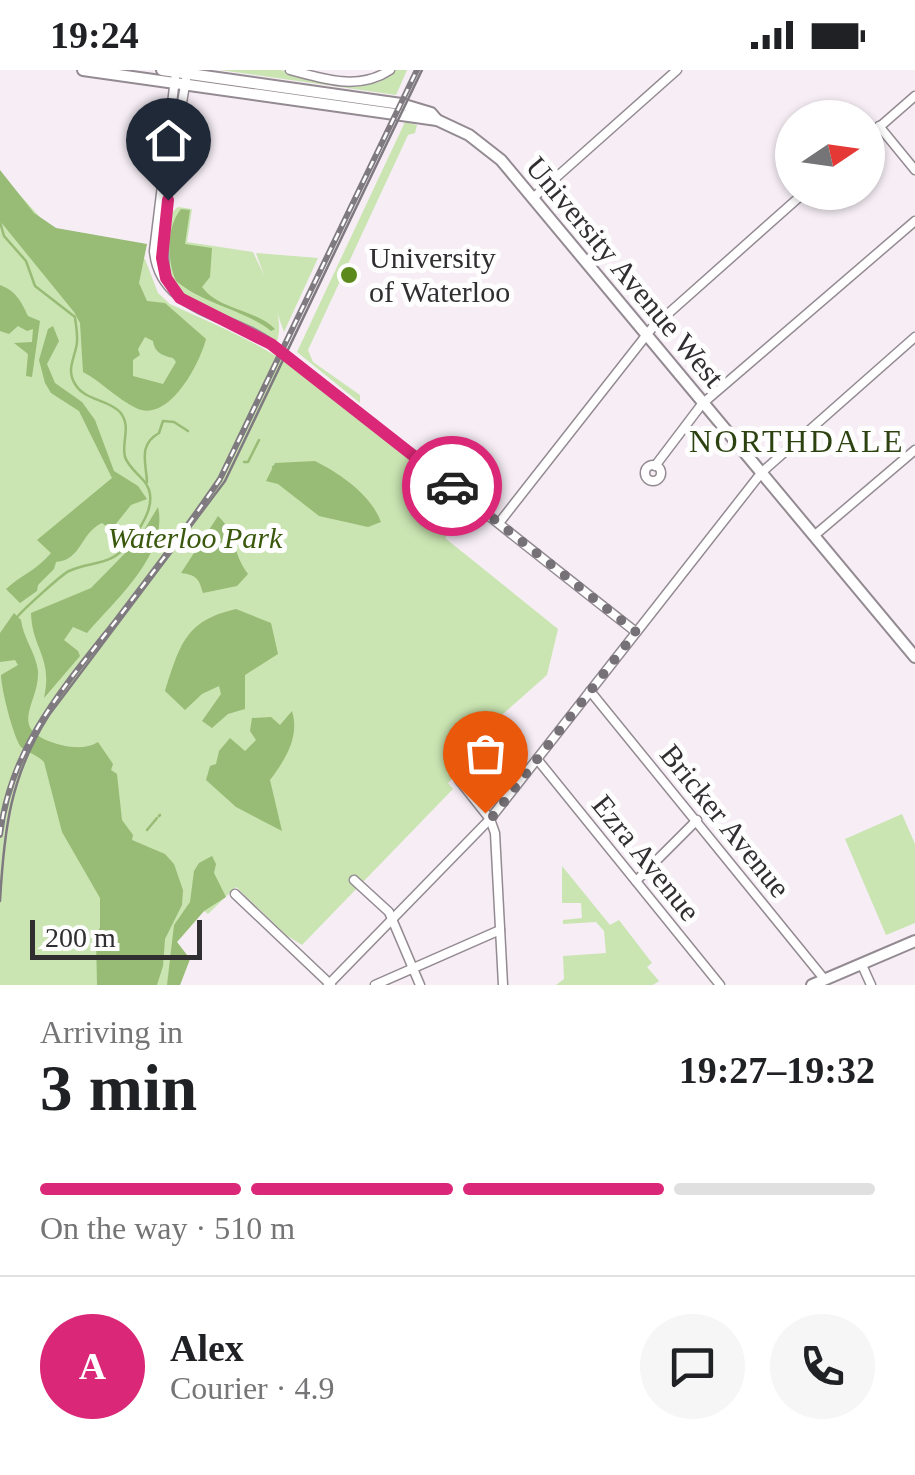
<!DOCTYPE html>
<html lang="en">
<head>
<meta charset="utf-8">
<style>
	:root { --surface:#fff; --page:#f6f6f6; --text:#202124; --muted:#757577; --line:#e0e0e0; --accent:#db2777 }
	body { margin:0; font-family:Georgia,serif; background:var(--page); color:var(--text); height:100vh; display:flex; flex-direction:column; font-size:38px; white-space:nowrap }
	* { box-sizing:border-box; margin:0 }
	p { font-size:32px; color:var(--muted) }
	.icon { flex:none; width:55px; height:55px; fill:none; stroke:currentColor; stroke-width:2; stroke-linecap:round; stroke-linejoin:round }
	.map { position:relative; height:915px; overflow:hidden }
	.drawer { display:flex; flex-direction:column; background:var(--surface); flex:1 }
	.drawer>* { flex:none }
	.needle { width:65px; rotate:77deg }
	.buttons { position:absolute; left:775px; top:30px; display:grid; gap:20px }
	.buttons a { display:grid; place-items:center; width:110px; height:110px; border-radius:50%; background:var(--surface); box-shadow:0 2px 8px #0004; font-size:50px }
	.scale { position:absolute; left:30px; bottom:25px; width:172px; box-sizing:border-box; padding-left:10px; border:5px solid #312e31; border-top:0; font-size:28px; line-height:35px; white-space:nowrap; color:#312e31; -webkit-text-stroke:8px #fefefe; paint-order:stroke }
	.pin { position:absolute; display:grid; place-items:center; width:85px; height:85px; color:#fff; margin:-102px -42px; border-radius:50% 50% 50% 0; rotate:-45deg; box-shadow:0 0 10px #0007 }
	.pin .icon { rotate:45deg }
	.courier { position:absolute; display:grid; place-items:center; width:100px; height:100px; margin:-50px; border:8px solid #db2777; border-radius:50%; background:#fff; color:#222; box-shadow:0 2px 12px #0007 }
	.overview em { font-style:normal; font-weight:700 }
	.overview div { display:flex; flex-direction:column-reverse }
	.overview { display:flex; align-items:center; justify-content:space-between; height:170px; padding:0 40px }
	h1 { font-size:65px; font-weight:700; line-height:75px }
	.bar { display:grid; grid-template-columns:repeat(4,1fr); gap:15px 10px; align-content:center; height:120px; padding:0 40px }
	.bar i { height:12px; border-radius:8px; background:var(--line) }
	.bar .selected { background:var(--accent) }
	.bar p { grid-column:span 4 }
	.line { display:flex; align-items:center; gap:25px; padding:0 40px; border-top:2px solid var(--line) }
	.line div { flex:1 }
	.round { display:grid; place-items:center; flex:none; width:105px; height:105px; border-radius:52px; background:var(--page) }
	.status { display:flex; justify-content:space-between; align-items:center; height:70px; padding:0 50px; background:var(--surface); direction:ltr }
	.status svg { height:28px; fill:currentColor }
	.map>svg:first-child { display:block }
</style>
</head>
<body>
<div class="status"><b>19:24</b><svg viewBox="0 0 49 12"><path d="M0 12V9h3v3zM5 12V6h3v6zM10 12V3h3v9zM15 12V0h3v12zM26 1h20v11H26zM47 4h2v5h-2z"/></svg></div>
<div class="map">
<svg width="915" height="915" viewBox="0 0 915 915">
	<rect width="100%" height="100%" fill="#f6edf5"/>
	<g fill="#cae5b2">
		<path d="M220,0h60l75,17 24,-5 17,-12h11l-11,25z"/>
		<path d="M405,52l12,3 -2,8 -7,2 -100,215 5,12 47,33v8l-63,-51z"/>
		<path d="M0,103l58,64 87,22 13,34 12,11c41,19 86,37 123,63 60,43 116,94 174,141l-22,30 113,91 -11,46 -79,70 5,13 -25,25 5,6 -151,156 -16,-10 -50,-48 -28,27 -4,-3 -27,31 13,17 -10,26h-180z"/>
		<path d="M178,137l14,2 -5,33 66,10c11,24 33,63 24,89 -23,-13 -92,-39 -104,-57 -12,-21 -5,-49 -2,-71z"/>
		<path d="M256,183l62,5 -34,74z"/>
		<path d="M902,744l13,30v79l-29,12 -41,-96z"/>
		<path d="M562,796l48,59 9,-5 33,43 -5,4 12,14 -6,4h-97l8,-6 -1,-23 43,-3 -2,-22 -8,-9 -33,2v-4l19,-2 -1,-15h-19z"/>
	</g>
	<g fill="#98bb75" fill-rule="evenodd">
		<path d="M0,100l34,43 22,15 91,16 -8,39 8,18 18,2 41,36c-6,24 -37,85 -70,69 -19,-9 -34,-26 -53,-36l-3,-49 -6,-11 -74,-91zM145,267l8,4c1,11 10,15 20,17l3,4 -13,22 -30,-8v-16l7,-5 -2,-6z"/>
		<path d="M181,139l9,1 -5,34 27,4 -2,29 -8,10c17,23 53,22 73,42l-4,2c-28,-22 -66,-26 -95,-50 -9,-20 -10,-54 5,-72z"/>
		<path d="M0,215c16,6 21,16 28,31l12,5 -8,56 -6,-1 2,-22 -14,-11 18,-1 1,-13 -6,2 -9,-5 -9,8 -9,-3z"/>
		<path d="M53,256l6,15 -12,23 8,19 27,19 13,18 19,51 24,15 9,13 -16,6 -20,25 -9,-7c-22,10 -20,37 -46,39l-2,7 -16,16 -1,6 -17,12 -14,-14c15,-14 31,-19 45,-36l-14,-13 75,-62 -33,-67 -28,-18 -6,-10 -6,-23 9,-31z"/>
		<path d="M315,391c26,13 56,34 66,61l-13,5 -49,-11 -41,-32 -12,-3 9,-18z"/>
		<path d="M158,437c11,47 -43,93 -71,126l-14,-6 -9,13 14,11 2,5 -36,42c9,-41 -12,-49 -13,-85l60,-25 47,-48z"/>
		<path d="M218,446c20,19 13,35 30,58l-11,12 -34,7c-4,-14 -6,-18 -22,-20z"/>
		<path d="M236,539l35,14 7,31 -33,21v34l-17,5 -16,14 -10,-7 19,-27 -2,-8 -17,8 -17,16 -20,-19c15,-45 19,-70 71,-82z"/>
		<path d="M14,543l7,7c2,18 15,33 17,51 2,33 -35,59 23,74 13,3 26,4 37,-3l15,22 -2,6 6,4 5,46 11,15 -1,5 33,14 9,10 9,26 -1,15 -17,34 -2,27 -6,19h-60l-1,-47 4,-11v-29l-38,-66 -18,-70c-7,-7 -15,-9 -22,-14 -8,-7 -21,-60 -21,-73l17,-10 -3,-5 -15,2v-29z"/>
		<path d="M292,641c8,26 -7,49 -22,69l12,51 -46,-24 -30,-27 4,-14 6,-2 3,-13 11,-13 15,13 11,-11 -6,-9 2,-13 19,-1 9,8z"/>
		<path d="M212,786l4,8 -2,9 12,24 -22,14 -27,31 13,17 -10,26h-13l7,-60 16,-23 4,-31 5,-8z"/>
	</g>
	<g fill="none" stroke-linecap="round" stroke-linejoin="round">
		<g stroke="#98bb75" stroke-width="2.5">
			<path d="M0,152l4,14 22,25 9,25 40,31c1,10 4,22 1,31 -3,13 -9,23 -1,36 10,17 33,15 45,28 12,15 1,29 5,45 3,9 12,16 19,24 16,19 -2,45 -14,61 -20,26 -38,18 -61,29 -7,3 -46,39 -51,45"/>
			<path d="M244,392h4l11,-22"/>
			<path d="M273,397l55,26"/>
			<path d="M147,412c-1,-20 -9,-37 12,-49l4,-12 11,1 14,9"/>
			<path d="M159,746l1,-1"/>
			<path d="M147,760l10,-12"/>
		</g>
		<g stroke="#938a92" stroke-width="11">
			<g id="minor">
				<path d="M290,0c34,9 69,21 100,0"/>
				<path d="M175,9l-21,172c6,62 77,62 118,94 122,94 242,192 364,287"/>
				<path d="M879,56l36,44"/>
				<path d="M868,67l47,-41"/>
				<path d="M533,128l144,-128"/>
				<path d="M168,213c-14,-37 11,-160 18,-204"/>
				<circle cx="653" cy="403" r="8"/>
				<path d="M655,396l47,-62 213,-183"/>
				<path d="M499,453l153,-195 153,-136"/>
				<path d="M815,465l100,-85"/>
				<path d="M590,621l235,289"/>
				<path d="M537,689l183,226"/>
				<path d="M459,710l31,39 5,14 8,152"/>
				<path d="M354,810l35,32 31,73"/>
				<path d="M636,811l61,-61"/>
				<path d="M235,824l96,91"/>
				<path d="M862,895l9,20"/>
				<path d="M328,915l162,-166 272,-347 153,-135"/>
				<path d="M375,915l125,-55"/>
			</g>
		</g>
		<g stroke="#938a92" stroke-width="14">
			<g id="major">
				<path d="M83,0l354,50 32,15 32,25 414,497"/>
				<path d="M162,0l239,34 30,9 6,7"/>
				<path d="M812,915l103,-44"/>
			</g>
		</g>
		<use href="#minor" stroke="#fff" stroke-width="8"/>
		<use href="#major" stroke="#fff" stroke-width="10"/>
		<path stroke="#7f7a7f" stroke-width="2.5" d="M0,831c4,-71 10,-125 49,-186l176,-234 197,-411"/>
		<g stroke="#7f7a7f" stroke-width="6">
			<path id="rail" d="M0,765c10,-87 63,-147 115,-213 36,-47 72,-94 105,-143l197,-409"/>
		</g>
		<use href="#rail" stroke="#fefefe" stroke-width="2.5" stroke-dasharray="8" stroke-linecap="butt"/>
	</g>
	<g fill="none" stroke-linecap="round" stroke-linejoin="round">
		<path stroke="#767176" stroke-width="10" stroke-dasharray="0 18" d="M452,416l184,146 -146,188 -5,-7"/>
		<path stroke="#db2777" stroke-width="12" d="M168,130l-6,58 4,20 14,20 91,46 181,142"/>
	</g>
	<circle fill="#5b891b" stroke="#fefefe" stroke-width="4" cx="349" cy="205" r="10"/>
	<g text-anchor="middle" stroke-width="10" stroke-linejoin="round" paint-order="stroke">
		<g font-size="30" fill="#312e31" stroke="#fefefe" text-anchor="start">
			<text x="369" y="198">University<tspan x="369" dy="34">of Waterloo</tspan></text>
		</g>
		<g font-size="30" fill="#312e31" stroke="#fefefe">
			<text transform="translate(625 202) rotate(50)" y="10">University Avenue West</text>
			<text transform="translate(725 751) rotate(51)" y="10">Bricker Avenue</text>
			<text transform="translate(646 788) rotate(51)" y="10">Ezra Avenue</text>
		</g>
		<g font-size="30" font-style="italic" fill="#39580c" stroke="#fefefe">
			<text x="195" y="478">Waterloo Park</text>
		</g>
		<g font-size="32" letter-spacing="2.5" fill="#2c4210" stroke="#fefefe">
			<text x="797" y="382">NORTHDALE</text>
		</g>
	</g>
</svg>
<div class="buttons">
<a><svg class="needle" viewBox="-14 -14 28 28"><path d="M0-13l5 13h-10z" fill="#e53935"/><path d="M0 13l5-13h-10z" fill="#757577"/></svg></a>
</div>
<div class="scale">200 m</div>
<div class="pin" style="left:485px;top:743px;background:#ea580c"><svg class="icon" aria-label="bag" viewBox="0 0 24 24"><path d="M5 8h14l-1 12H6zM9 8a3 3 0 0 1 6 0"/></svg></div>
<div class="pin" style="left:168px;top:130px;background:#1f2937"><svg class="icon" aria-label="home" viewBox="0 0 24 24"><path d="M3 11l9-7 9 7M6 9v11h12V9"/></svg></div>
<div class="courier" style="left:452px;top:416px"><svg class="icon" aria-label="car" viewBox="0 0 24 24"><path d="M5 17H2v-5l4-1 3-4h7l3 4 3 1v5h-3M9 17h6M6 11h13"/><circle cx="7" cy="17" r="2"/><circle cx="17" cy="17" r="2"/></svg></div>
</div>
<section class="drawer">
<div class="overview"><div><h1>3 min</h1><p>Arriving in</p></div><em>19:27–19:32</em></div>
<div class="bar"><i class="selected"></i><i class="selected"></i><i class="selected"></i><i></i><p>On the way · 510 m</p></div>
<div class="line" style="height:180px"><b class="round" style="background:var(--accent);color:#fff">A</b><div><b>Alex</b><p>Courier · 4.9</p></div><a class="round"><svg class="icon" aria-label="chat" viewBox="0 0 24 24"><path d="M4 5h16v11H9l-5 4z"/></svg></a><a class="round"><svg class="icon" aria-label="phone" viewBox="0 0 24 24"><path d="M5 4h4l2 5-3 2q2 4 5 5l2-3 5 2v4C11 20 4 13 5 4z"/></svg></a></div>
</section>
</body>
</html>
